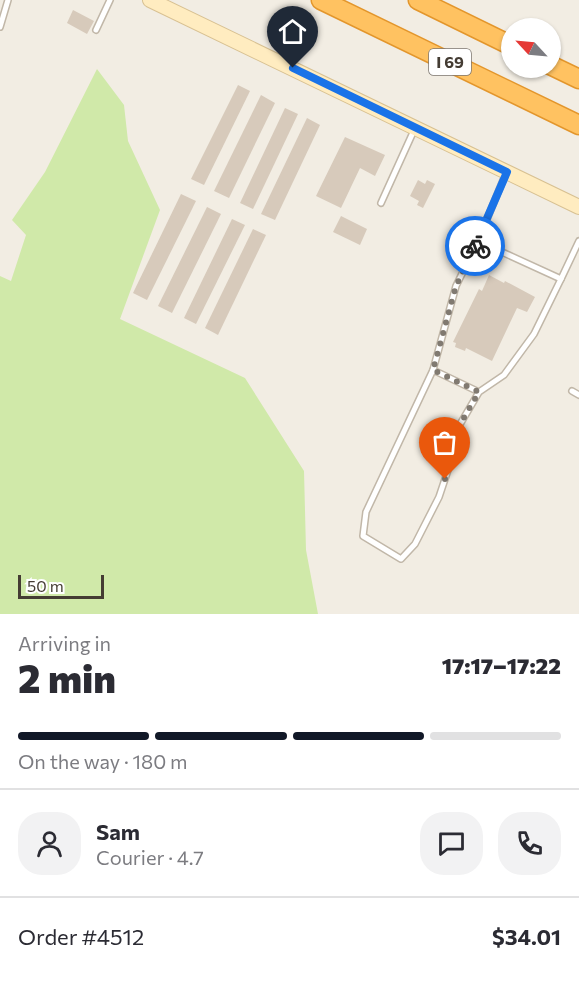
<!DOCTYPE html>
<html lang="en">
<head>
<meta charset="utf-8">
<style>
	:root { --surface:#fff; --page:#f2f2f3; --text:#2b2b33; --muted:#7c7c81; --line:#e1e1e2; --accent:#111827 }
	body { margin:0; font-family:Commissioner,sans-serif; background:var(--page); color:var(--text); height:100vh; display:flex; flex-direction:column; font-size:22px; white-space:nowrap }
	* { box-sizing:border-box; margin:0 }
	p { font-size:20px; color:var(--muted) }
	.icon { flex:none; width:33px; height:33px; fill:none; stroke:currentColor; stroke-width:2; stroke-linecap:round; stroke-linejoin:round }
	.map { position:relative; height:614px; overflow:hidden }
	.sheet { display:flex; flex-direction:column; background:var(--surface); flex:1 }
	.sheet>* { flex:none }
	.needle { width:39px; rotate:296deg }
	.controls { position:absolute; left:501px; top:18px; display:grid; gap:12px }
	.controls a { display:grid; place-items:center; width:60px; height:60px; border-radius:50%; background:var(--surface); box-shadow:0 2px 4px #0004; font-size:30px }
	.scale { position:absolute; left:18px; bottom:15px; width:86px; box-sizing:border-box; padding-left:6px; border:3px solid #443c33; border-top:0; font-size:16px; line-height:21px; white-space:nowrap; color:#443c33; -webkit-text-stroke:4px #fff; paint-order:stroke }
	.pin { position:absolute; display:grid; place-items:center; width:51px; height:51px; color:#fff; margin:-62px -26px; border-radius:50% 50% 50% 0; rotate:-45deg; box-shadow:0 0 6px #0007 }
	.pin .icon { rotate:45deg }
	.courier { position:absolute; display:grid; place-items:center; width:60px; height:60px; margin:-30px; border:4px solid #1a73e8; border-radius:50%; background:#fff; color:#222; box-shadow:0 2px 8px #0007 }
	.summary em { font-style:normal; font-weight:800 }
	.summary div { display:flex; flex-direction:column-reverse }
	.summary { display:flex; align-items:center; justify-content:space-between; height:102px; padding:0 18px }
	h1 { font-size:39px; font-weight:800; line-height:45px }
	.bar { display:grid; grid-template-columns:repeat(4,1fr); gap:9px 6px; align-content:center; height:72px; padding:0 18px }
	.bar i { height:8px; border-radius:4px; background:var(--line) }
	.bar .current { background:var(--accent) }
	.bar p { grid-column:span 4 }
	.line { display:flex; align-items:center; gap:15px; padding:0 18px; border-top:2px solid var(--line) }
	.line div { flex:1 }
	.round { display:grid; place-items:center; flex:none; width:63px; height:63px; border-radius:24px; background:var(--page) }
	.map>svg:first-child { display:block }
</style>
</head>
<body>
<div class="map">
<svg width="579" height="614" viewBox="0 0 579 614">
	<rect width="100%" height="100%" fill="#f2ede3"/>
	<path fill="#d0e9a9" d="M97,69l27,36 4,36 32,69 -40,109 125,59 59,93 2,79 12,64h-318v-338l11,5 15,-46 -14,-15 33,-48z"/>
	<g fill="#d7cabb">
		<path d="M73,10l21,11 -7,13 -20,-11z"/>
		<path d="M238,85l12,6 -46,94 -13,-6z"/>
		<path d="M261,95l14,8 -46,95 -15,-7z"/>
		<path d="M285,108l13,6 -45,95 -13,-6z"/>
		<path d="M307,118l13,7 -45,95 -14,-6z"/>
		<path d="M345,137l40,18 -10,21 -15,-8 -19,40 -25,-12z"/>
		<path d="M418,180l7,4 2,-4 8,4 -12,24 -6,-3 2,-4 -9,-5z"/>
		<path d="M181,194l15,7 -49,99 -14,-7z"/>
		<path d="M207,207l14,7 -49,99 -14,-7z"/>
		<path d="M341,216l26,13 -7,16 -27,-13z"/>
		<path d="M232,219l13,6 -49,99 -12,-6z"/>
		<path d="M253,229l13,6 -48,100 -13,-7z"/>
		<path d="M489,275l15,8 1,-2 30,16 -8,15 -10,-4 -25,53 -26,-13 -1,3 -10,-4 1,-4 -3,-1 26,-53 3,2z"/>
	</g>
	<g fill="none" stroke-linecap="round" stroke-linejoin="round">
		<g stroke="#c1b7a8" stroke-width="8">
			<g id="lane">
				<path d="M0,27l8,-27"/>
				<path d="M96,30l14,-30"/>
				<path d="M506,173l-28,68 83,38 18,-38"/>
				<path d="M381,203l34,-75"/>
				<path d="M433,370l23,-84 22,-45"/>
				<path d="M572,391l7,4"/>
				<path d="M479,392l-20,34 -8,35 -12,36 -24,47 -14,15 -38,-23 3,-24 67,-142 46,22 25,-17 30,-41 27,-55"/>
			</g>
		</g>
		<g stroke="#d8c192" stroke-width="16">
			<path id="secondary" d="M150,0l429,207"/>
		</g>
		<g stroke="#e3962c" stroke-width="21">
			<g id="highway">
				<path d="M321,0l258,125"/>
				<path d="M418,0l94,46"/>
				<path d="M550,65l29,14"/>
			</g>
		</g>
		<use href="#lane" stroke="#fff" stroke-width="5"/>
		<use href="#secondary" stroke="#ffecc0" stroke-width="14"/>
		<use href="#highway" stroke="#ffc261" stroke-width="18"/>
	</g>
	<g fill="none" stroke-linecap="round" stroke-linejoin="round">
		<path stroke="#817a71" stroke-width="6" stroke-dasharray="0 10.8" d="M445,479l14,-53 20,-34 -46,-22 23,-84 19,-40"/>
		<path stroke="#1a73e8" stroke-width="8" d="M293,68l214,104 -32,74"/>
	</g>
	<g text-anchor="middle" stroke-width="4.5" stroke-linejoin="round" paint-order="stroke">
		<rect fill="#fff" stroke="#7c7670" stroke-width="1.5" x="429" y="49" width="42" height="26" rx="4.5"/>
		<g font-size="16" font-weight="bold" fill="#443c33">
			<text x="450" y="68">I 69</text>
		</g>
	</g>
</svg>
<div class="controls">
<a><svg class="needle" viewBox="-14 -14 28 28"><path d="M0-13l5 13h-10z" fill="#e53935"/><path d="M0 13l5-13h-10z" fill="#7c7c81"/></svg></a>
</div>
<div class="scale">50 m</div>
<div class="pin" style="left:445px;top:479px;background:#ea580c"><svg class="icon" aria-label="bag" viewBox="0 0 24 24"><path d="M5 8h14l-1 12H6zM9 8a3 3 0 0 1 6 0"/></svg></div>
<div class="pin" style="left:293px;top:68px;background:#1f2937"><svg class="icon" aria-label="home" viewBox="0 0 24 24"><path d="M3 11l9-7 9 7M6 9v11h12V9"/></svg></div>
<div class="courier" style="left:475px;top:246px"><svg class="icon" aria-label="bike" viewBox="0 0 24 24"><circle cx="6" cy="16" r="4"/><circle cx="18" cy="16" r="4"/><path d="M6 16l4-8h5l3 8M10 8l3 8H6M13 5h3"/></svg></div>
</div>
<section class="sheet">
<div class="summary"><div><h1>2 min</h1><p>Arriving in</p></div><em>17:17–17:22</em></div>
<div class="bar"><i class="current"></i><i class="current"></i><i class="current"></i><i></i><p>On the way · 180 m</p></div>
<div class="line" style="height:108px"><a class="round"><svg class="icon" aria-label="person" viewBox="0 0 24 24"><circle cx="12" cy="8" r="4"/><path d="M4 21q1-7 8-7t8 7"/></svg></a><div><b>Sam</b><p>Courier · 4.7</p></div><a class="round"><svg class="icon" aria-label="chat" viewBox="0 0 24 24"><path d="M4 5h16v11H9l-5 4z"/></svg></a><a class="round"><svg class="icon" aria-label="phone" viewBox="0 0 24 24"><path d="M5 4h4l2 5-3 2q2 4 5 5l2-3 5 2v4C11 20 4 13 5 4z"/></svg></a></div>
<div class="line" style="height:78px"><div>Order #4512</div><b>$34.01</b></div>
</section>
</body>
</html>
